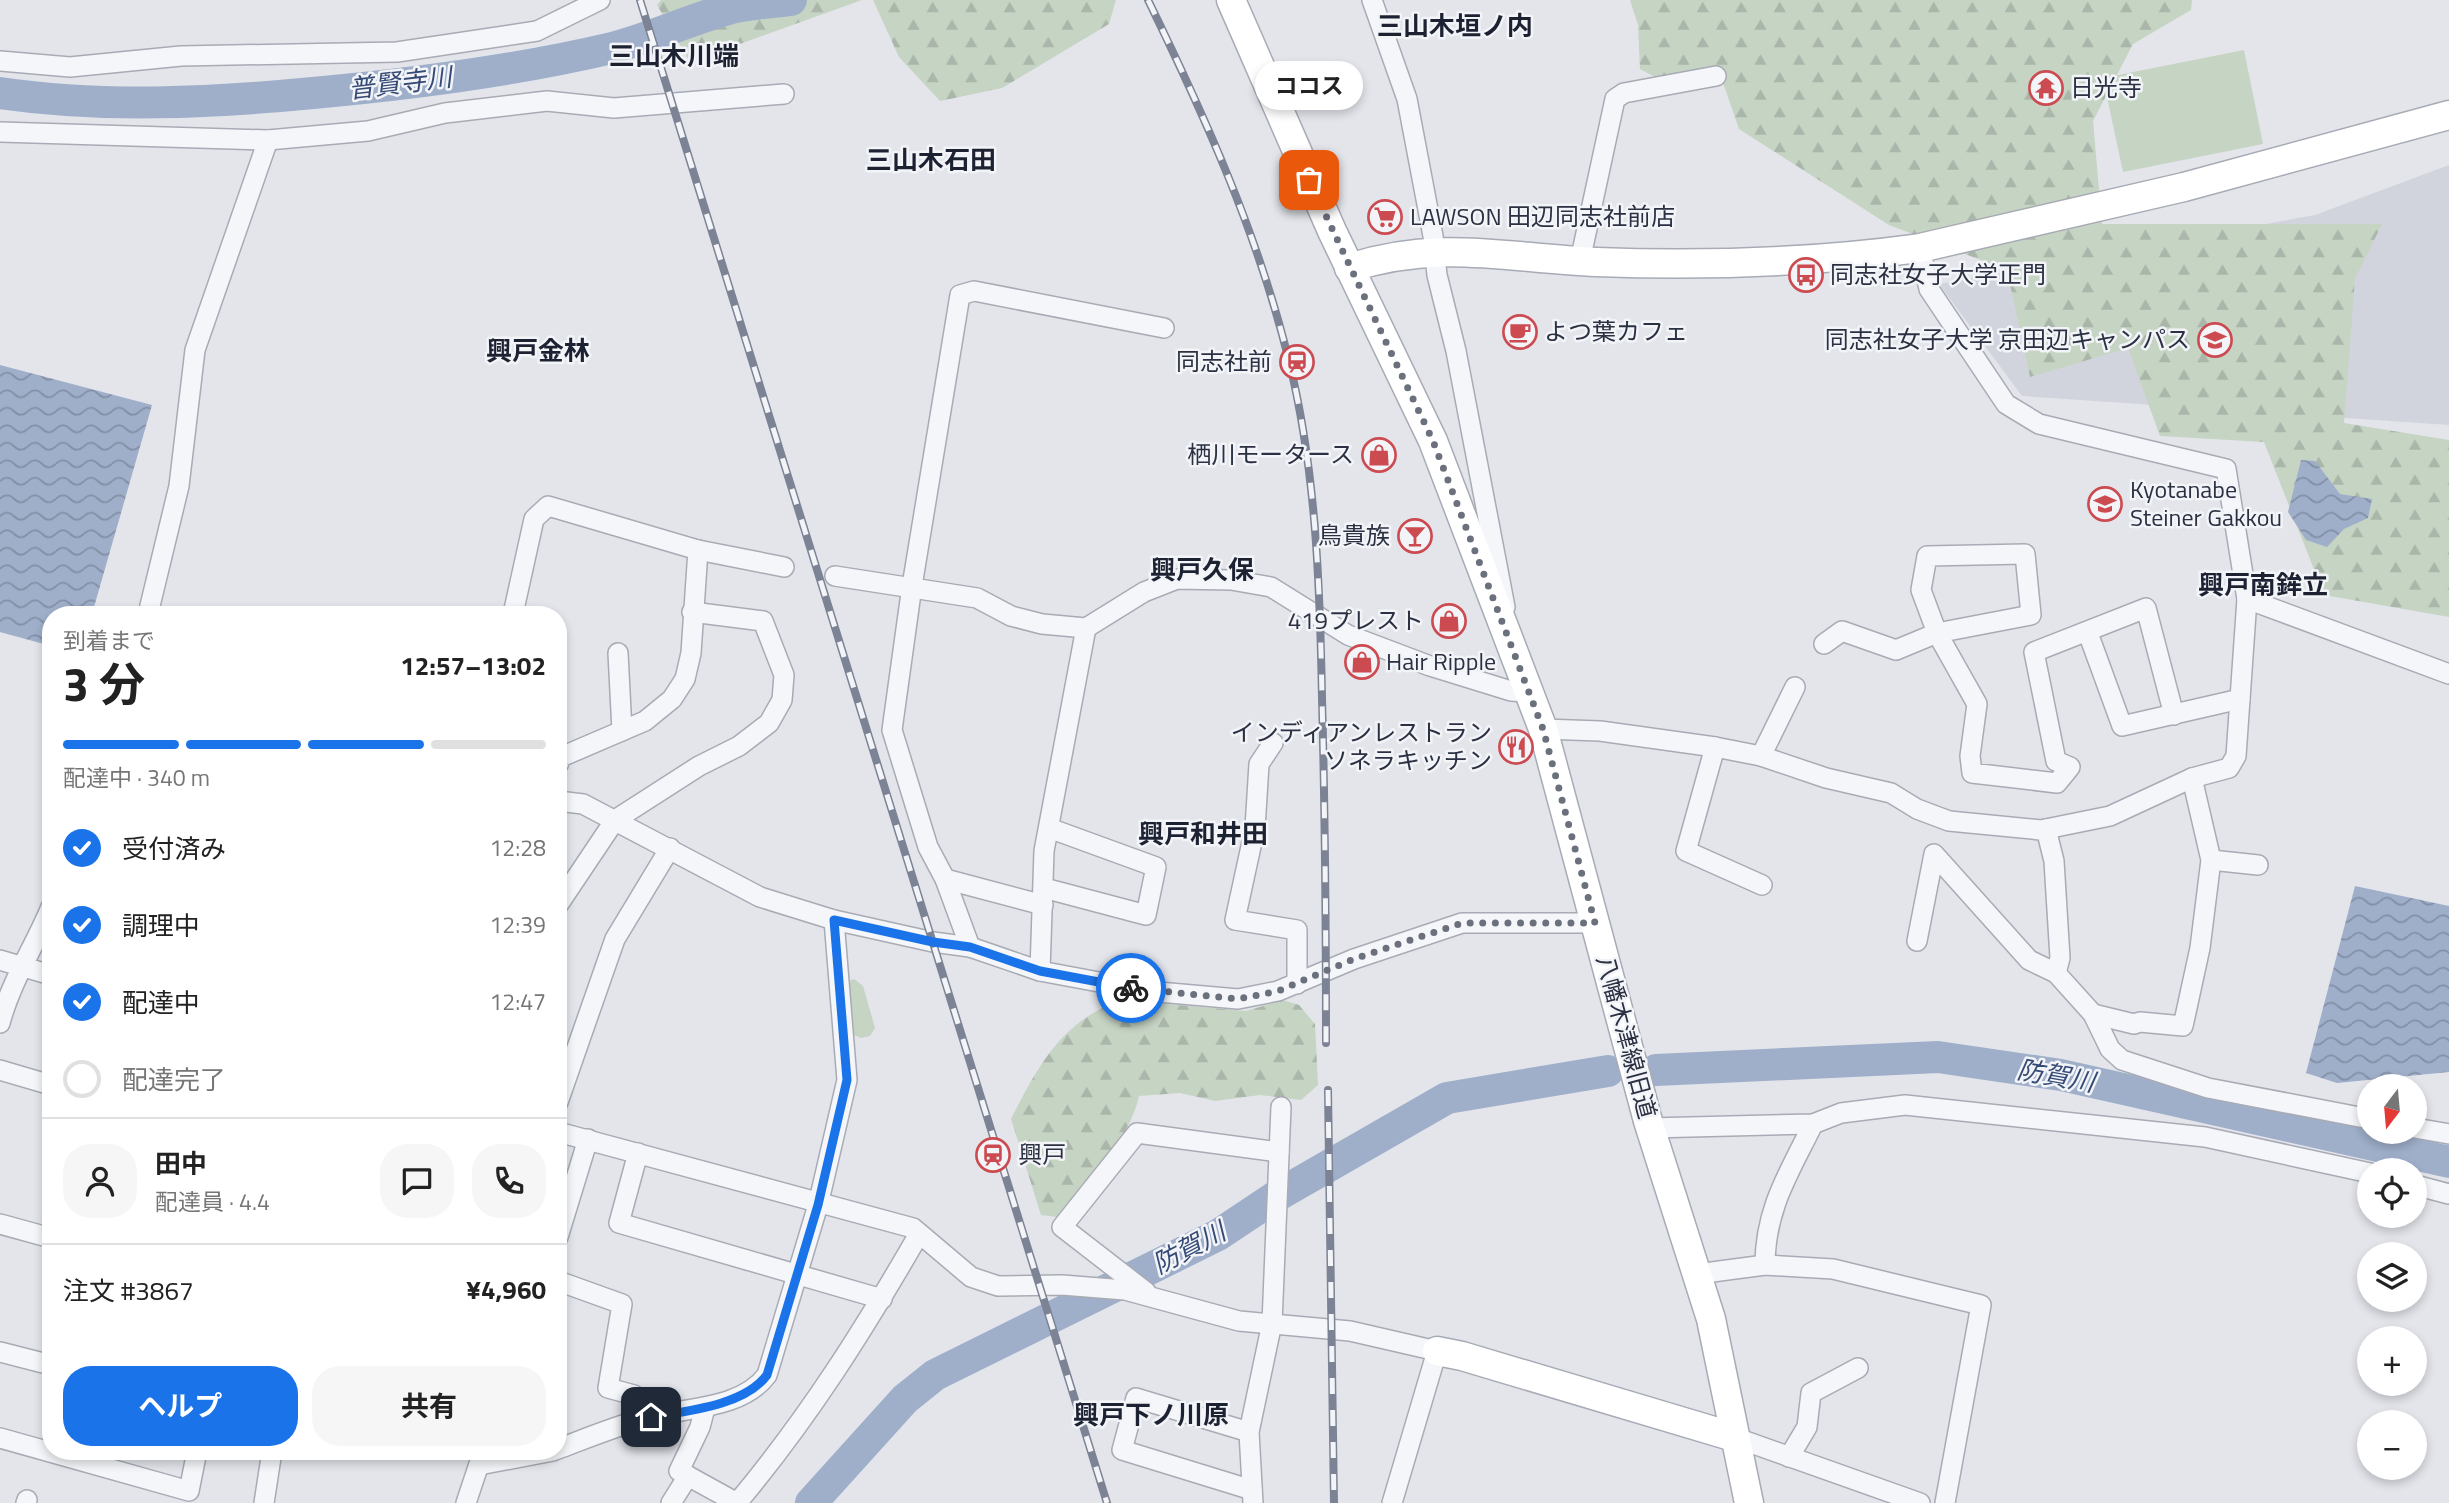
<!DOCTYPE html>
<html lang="ja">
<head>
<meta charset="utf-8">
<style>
	:root { --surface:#fff; --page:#f6f6f6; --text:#222; --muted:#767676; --line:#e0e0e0; --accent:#1a73e8 }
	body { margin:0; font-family:"Titillium Web","Noto Sans JP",sans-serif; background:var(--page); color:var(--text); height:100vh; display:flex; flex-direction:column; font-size:26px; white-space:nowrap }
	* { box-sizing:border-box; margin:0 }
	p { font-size:23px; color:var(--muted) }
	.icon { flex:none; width:38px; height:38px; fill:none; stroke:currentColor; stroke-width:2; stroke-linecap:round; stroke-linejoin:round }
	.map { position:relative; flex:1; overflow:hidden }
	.drawer { position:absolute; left:42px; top:606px; width:525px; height:854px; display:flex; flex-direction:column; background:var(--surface); border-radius:28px; box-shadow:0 4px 10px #0003 }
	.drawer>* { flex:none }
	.needle { width:46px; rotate:196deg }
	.tools { position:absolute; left:2357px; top:1074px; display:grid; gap:14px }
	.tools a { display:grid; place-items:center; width:70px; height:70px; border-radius:50%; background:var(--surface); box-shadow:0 4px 10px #0003; font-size:35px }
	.pin { position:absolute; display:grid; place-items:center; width:60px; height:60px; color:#fff; margin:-30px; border-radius:14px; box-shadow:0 4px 10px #0006 }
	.courier { position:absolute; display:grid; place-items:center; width:70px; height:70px; margin:-35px; border:5px solid #1a73e8; border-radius:50%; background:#fff; color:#222; box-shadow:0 2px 9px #0007 }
	.bubble { position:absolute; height:49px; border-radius:24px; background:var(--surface); box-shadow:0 4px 10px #0003; font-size:23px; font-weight:700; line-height:49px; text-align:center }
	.summary em { font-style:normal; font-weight:700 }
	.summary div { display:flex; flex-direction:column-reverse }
	.summary { display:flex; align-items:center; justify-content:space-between; height:119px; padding:0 21px }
	h1 { font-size:46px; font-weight:700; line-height:52px }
	.bar { display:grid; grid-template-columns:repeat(4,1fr); gap:10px 7px; align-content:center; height:84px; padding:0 21px }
	.bar i { height:9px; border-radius:5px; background:var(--line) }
	.bar .selected { background:var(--accent) }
	.bar p { grid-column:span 4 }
	.line { display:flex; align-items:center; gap:18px; padding:0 21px; border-top:2px solid var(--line) }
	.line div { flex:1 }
	.round { display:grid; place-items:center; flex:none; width:74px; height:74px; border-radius:28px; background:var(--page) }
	ol { padding:0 21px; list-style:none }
	li { display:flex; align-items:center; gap:21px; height:77px }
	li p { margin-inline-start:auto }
	li .icon { padding:7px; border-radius:50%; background:var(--accent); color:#fff; stroke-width:4 }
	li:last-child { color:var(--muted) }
	li i { width:38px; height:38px; border:4px solid var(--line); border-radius:50% }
	.primary-button { display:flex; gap:14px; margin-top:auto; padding:14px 21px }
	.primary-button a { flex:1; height:80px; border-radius:28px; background:var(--accent); color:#fff; font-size:28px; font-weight:700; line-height:80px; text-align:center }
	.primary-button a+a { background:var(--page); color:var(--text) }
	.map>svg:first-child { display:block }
</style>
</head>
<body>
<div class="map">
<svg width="2449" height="1503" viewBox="0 0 2449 1503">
	<defs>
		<pattern id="forest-firs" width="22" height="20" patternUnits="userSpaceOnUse" patternTransform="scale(1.75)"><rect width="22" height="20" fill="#c6d4c4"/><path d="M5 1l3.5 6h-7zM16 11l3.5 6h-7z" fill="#aab6aa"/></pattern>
		<pattern id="water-waves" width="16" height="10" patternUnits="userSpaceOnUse" patternTransform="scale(1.75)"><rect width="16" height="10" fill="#9fafca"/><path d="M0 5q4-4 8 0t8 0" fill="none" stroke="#828fa6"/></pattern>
	</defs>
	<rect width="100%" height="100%" fill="#e3e5eb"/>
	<path fill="#d1d4dc" d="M2449,165v260l-427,-29 -83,-112 376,-69z"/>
	<g fill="#c6d4c4">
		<path d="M2244,50l19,94 -140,28 -20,-94z"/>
		<path d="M854,979l9,7 12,42 -5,8 -9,2 -7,-3 -6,-54z"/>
	</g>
	<g fill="url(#forest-firs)">
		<path d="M661,0h201l-172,62 -33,-57z"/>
		<path d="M873,0h243l-7,24 -107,64 -62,13 -41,-44z"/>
		<path d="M1630,0h562l-1,10 -58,34 -40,77 9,103h280l-27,55 -11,144 105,17v177l-125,-22 -60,-153 -104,-6 -32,-88 -98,29 -23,-107 -118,-45 -150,-96 -18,-52 -64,1 -17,-9 -2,-44z"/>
		<path d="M1122,1000l124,11 37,-11 16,5 16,19 3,61 -17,15 -41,-5 -45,6 -35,-8 -41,3c-9,42 -51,91 -82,121l-16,-2 -30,-96c27,-53 51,-99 111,-119z"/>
	</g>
	<g fill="url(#water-waves)">
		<path d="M0,365l152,40 -60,209h-41v32l-51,-14z"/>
		<path d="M2301,460l14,1 25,33 32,5 -4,19 -24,11 -17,18 -21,-7 -18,-28z"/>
		<path d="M2355,886l94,20v166l-112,11 -31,-10z"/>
	</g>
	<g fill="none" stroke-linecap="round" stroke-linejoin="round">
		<g stroke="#9fafca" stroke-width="32">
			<path d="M0,93c103,15 209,10 313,0 100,-9 201,-22 299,-45 39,-10 77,-28 116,-39 19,-6 42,-6 63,-9"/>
			<path d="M1656,1070l282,-13 123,18 388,87"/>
			<path d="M811,1503l94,-104 30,-24 283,-140 60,-40 169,-97 161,-27"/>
		</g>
		<g stroke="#a8abb5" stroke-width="22">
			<g id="street">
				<path d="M1372,0l35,99 26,137 4,39 19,76 49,256"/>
				<path d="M0,61l70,6 111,-11 216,-4 140,-21 63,-31"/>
				<path d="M0,132l268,8 100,-9 77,-18 102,-12 67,7 170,-14"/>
				<path d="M1580,261l35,-162 9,-6 92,-17"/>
				<path d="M835,576l142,22 34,18 31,8 44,4 58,-36 33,-13 54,1 40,7 77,48 82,31 81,25 16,1"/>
				<path d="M2247,599l202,75"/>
				<path d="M148,614l31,-128 16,-136 73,-210"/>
				<path d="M513,614l21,-95 14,-13 150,44 86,17"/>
				<path d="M2088,633l34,93 118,-27"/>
				<path d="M1824,644l18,-13 54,19 41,-17 94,-18 -6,-61 -98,2 -6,34 16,43 40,71 -7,52 2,17 85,10 13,-16 -14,-6 -22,-109 112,-44 28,107"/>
				<path d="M618,653l4,78"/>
				<path d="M1543,729l57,2 115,16 46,9 65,22 65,15 26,16 32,12 92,9 69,-14 82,-38 37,-10 7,-12 11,-157 -21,-130 -187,-45 -33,-20 -77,-115 -9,-41"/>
				<path d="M1273,743l-14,21 -4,64 -20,92 62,10v54"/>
				<path d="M1715,747l-29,104 76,34"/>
				<path d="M1761,756l34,-69"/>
				<path d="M558,765l3,-8 84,-36 27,-22 13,-20 6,-26 7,-103"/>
				<path d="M558,801l25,3 177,93 74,23 99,22 37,5 70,24 107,20 91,8 40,-8 76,-32 108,-36h133"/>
				<path d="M2046,829l8,32 6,97 -4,15"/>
				<path d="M2211,860l47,5"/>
				<path d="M945,879l98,26"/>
				<path d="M1044,888l102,27 10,-48 -107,-39"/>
				<path d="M558,905l57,-85 84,-54 40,-20 30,-23 13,-23 2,-25 -21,-54 -71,-9"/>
				<path d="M1917,941l17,-87 95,106 27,13 37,41 17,35 12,11 86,28 162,31"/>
				<path d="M970,947l-25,-68 -17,-32 -36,-117 20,-144 48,-291 14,-4 190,37"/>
				<path d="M0,960l51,15"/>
				<path d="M1040,971l4,-120 42,-223"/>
				<path d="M2093,1014l41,10 6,-2 43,4 17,-78 11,-88 -19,-82"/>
				<path d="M0,1023c11,-42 35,-77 51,-116"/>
				<path d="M0,1070l51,15"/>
				<path d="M558,1102l57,-163 55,-91"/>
				<path d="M1650,1128l163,-4 28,-11 64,-8 300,32 165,36"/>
				<path d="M2415,1128l34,6"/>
				<path d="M558,1132l355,96 58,49 27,9 64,-1 63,5 114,31 111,10 87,20 -45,152"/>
				<path d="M638,1153l-19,70 263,76"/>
				<path d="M2415,1185l34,9"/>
				<path d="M0,1224l51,14"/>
				<path d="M558,1237l30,-98"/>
				<path d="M1765,1265c0,-56 24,-92 48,-141"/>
				<path d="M1697,1274l68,-9 68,4 148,36 -36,198"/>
				<path d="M558,1281l64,23 -14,84 26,7"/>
				<path d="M1146,1292l-84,-65 75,-94 142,19"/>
				<path d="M0,1352l51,13"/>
				<path d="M705,1408l-5,19 -21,44 58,32c72,-86 126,-172 182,-269"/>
				<path d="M1249,1432l-113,-34 -14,52 130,40"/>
				<path d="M1734,1437l186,66"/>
				<path d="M0,1438l189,53 8,-40"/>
				<path d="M558,1449c29,-11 58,-23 88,-31 38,-11 95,-8 121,-43l51,-170 29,-125 -13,-160"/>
				<path d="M1789,1457l18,-30 4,-34 47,-25"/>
				<path d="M479,1465l74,-14"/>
				<path d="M26,1503l1,-3"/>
				<path d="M264,1503l8,-52"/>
				<path d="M466,1503l16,-48"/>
				<path d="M671,1503l17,-27"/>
				<path d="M1253,1503l-4,-71 23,-109 9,-216"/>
			</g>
		</g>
		<g stroke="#a8abb5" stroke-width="31">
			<g id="secondary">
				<path d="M1231,0l101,231 101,210 110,288 105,392 63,198 38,184"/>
				<path d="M1349,268c91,-29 156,-10 247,-6 105,4 221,0 324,-14l264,-61 265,-72"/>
				<path d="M1437,1351l25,5 272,81"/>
			</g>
		</g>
		<use href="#street" stroke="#f5f6f9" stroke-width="19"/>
		<use href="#secondary" stroke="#fff" stroke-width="28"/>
		<g stroke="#7c8394" stroke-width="8">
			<g id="rail">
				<path d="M640,0l467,1503"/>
				<path d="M1148,0c57,117 110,234 141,361 27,109 31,225 33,337 3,115 4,230 4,345"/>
				<path d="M1328,1090l6,413"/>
			</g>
		</g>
		<use href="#rail" stroke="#f2f4f8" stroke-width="5" stroke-dasharray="16" stroke-linecap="butt"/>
	</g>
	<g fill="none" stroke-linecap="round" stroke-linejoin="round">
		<path stroke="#6b707d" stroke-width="7" stroke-dasharray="0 12.6" d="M1131,988l107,11 40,-8 76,-32 108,-36h133l-52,-194 -110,-288 -124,-261"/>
		<path stroke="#1a73e8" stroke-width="9" d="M651,1417c35,-6 93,-11 116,-42l51,-170 29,-125 -13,-160 99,22 37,5 70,24 91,17"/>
	</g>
	<defs>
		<g id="temple-ring" transform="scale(1.75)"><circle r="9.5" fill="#f2f4f8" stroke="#cc4b51" stroke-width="1.5"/><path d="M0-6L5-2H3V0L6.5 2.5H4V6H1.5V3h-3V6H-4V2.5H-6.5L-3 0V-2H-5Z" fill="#cc4b51"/></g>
		<g id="supermarket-ring" transform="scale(1.75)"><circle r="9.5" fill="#f2f4f8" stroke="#cc4b51" stroke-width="1.5"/><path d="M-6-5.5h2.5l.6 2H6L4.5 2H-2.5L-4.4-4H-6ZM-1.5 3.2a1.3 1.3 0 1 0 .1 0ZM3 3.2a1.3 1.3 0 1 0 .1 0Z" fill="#cc4b51"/></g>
		<g id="bus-ring" transform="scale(1.75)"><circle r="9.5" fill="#f2f4f8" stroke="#cc4b51" stroke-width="1.5"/><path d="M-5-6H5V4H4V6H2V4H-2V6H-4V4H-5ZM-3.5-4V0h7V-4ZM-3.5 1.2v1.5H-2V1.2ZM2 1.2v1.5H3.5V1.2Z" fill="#cc4b51"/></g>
		<g id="cafe-ring" transform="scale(1.75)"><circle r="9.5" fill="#f2f4f8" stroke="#cc4b51" stroke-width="1.5"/><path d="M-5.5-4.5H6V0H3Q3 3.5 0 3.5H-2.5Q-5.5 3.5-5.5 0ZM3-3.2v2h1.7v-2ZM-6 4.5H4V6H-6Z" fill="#cc4b51"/></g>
		<g id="university-ring" transform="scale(1.75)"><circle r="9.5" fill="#f2f4f8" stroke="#cc4b51" stroke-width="1.5"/><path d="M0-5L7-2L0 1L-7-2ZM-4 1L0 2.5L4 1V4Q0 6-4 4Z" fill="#cc4b51"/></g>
		<g id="station-ring" transform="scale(1.75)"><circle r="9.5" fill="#f2f4f8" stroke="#cc4b51" stroke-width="1.5"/><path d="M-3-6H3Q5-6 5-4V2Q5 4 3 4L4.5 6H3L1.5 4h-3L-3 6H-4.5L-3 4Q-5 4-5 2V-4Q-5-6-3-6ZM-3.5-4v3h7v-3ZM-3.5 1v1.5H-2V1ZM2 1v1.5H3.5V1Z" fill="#cc4b51"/></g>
		<g id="shop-ring" transform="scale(1.75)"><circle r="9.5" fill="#f2f4f8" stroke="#cc4b51" stroke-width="1.5"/><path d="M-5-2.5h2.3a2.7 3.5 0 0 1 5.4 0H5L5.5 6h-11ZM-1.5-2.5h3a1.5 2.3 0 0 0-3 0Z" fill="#cc4b51"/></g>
		<g id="school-ring" transform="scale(1.75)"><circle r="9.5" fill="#f2f4f8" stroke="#cc4b51" stroke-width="1.5"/><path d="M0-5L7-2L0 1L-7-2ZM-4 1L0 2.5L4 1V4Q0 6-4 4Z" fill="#cc4b51"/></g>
		<g id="bar-ring" transform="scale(1.75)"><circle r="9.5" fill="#f2f4f8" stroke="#cc4b51" stroke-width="1.5"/><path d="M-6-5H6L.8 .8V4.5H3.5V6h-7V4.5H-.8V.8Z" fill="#cc4b51"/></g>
		<g id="restaurant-ring" transform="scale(1.75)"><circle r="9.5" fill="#f2f4f8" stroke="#cc4b51" stroke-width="1.5"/><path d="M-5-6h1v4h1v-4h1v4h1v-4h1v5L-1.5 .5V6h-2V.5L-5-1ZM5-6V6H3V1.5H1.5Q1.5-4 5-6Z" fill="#cc4b51"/></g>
	</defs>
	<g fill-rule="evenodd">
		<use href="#temple-ring" x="2046" y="88"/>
		<use href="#supermarket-ring" x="1385" y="217"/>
		<use href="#bus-ring" x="1806" y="275"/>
		<use href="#cafe-ring" x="1520" y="332"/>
		<use href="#university-ring" x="2215" y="340"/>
		<use href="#station-ring" x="1297" y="362"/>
		<use href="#shop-ring" x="1379" y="455"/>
		<use href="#school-ring" x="2105" y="504"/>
		<use href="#bar-ring" x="1415" y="536"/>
		<use href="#shop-ring" x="1449" y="621"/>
		<use href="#shop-ring" x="1362" y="662"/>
		<use href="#restaurant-ring" x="1516" y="747"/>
		<use href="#station-ring" x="993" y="1155"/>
	</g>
	<g text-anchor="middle" stroke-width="5" stroke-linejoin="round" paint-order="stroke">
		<g font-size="24" fill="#2b3142" stroke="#f2f4f8" text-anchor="start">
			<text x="2070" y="96">日光寺</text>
			<text x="1410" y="225">LAWSON 田辺同志社前店</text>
			<text x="1830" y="283">同志社女子大学正門</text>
			<text x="1544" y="340">よつ葉カフェ</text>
			<text x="2190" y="348" text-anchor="end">同志社女子大学 京田辺キャンパス</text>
			<text x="1272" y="370" text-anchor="end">同志社前</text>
			<text x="1354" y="463" text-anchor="end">栖川モータース</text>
			<text x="2130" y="498">Kyotanabe<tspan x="2130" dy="28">Steiner Gakkou</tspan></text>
			<text x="1390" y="544" text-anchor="end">鳥貴族</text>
			<text x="1424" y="629" text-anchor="end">419プレスト</text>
			<text x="1386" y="670">Hair Ripple</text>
			<text x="1492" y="741" text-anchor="end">インディアンレストラン<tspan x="1492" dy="28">ソネラキッチン</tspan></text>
			<text x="1018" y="1163">興戸</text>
		</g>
		<g font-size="24" fill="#2b3142" stroke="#f2f4f8">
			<text transform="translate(1626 1037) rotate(75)" y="8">八幡木津線旧道</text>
		</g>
		<g font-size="26" font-weight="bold" fill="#1d2233" stroke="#f2f4f8">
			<text x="1455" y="35">三山木垣ノ内</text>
			<text x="674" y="65">三山木川端</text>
			<text x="931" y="169">三山木石田</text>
			<text x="538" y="360">興戸金林</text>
			<text x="1202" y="579">興戸久保</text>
			<text x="2263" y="594">興戸南鉾立</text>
			<text x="1203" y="843">興戸和井田</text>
			<text x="1151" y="1424">興戸下ノ川原</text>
		</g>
		<g font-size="26" font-style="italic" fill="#354b76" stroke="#f2f4f8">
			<text transform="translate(400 83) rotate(-7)" y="9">普賢寺川</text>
			<text transform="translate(2056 1076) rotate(10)" y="9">防賀川</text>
			<text transform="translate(1189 1248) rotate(-28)" y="9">防賀川</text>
		</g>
	</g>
</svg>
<div class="tools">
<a><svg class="needle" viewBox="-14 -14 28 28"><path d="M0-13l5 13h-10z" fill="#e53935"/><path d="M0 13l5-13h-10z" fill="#767676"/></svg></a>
<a><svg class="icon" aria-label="locate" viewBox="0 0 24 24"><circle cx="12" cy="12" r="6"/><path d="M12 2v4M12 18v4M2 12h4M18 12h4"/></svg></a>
<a><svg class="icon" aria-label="layers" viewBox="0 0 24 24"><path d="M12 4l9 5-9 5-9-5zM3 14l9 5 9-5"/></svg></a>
<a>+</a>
<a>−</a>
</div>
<div class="pin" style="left:1309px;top:180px;background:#ea580c"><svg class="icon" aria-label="bag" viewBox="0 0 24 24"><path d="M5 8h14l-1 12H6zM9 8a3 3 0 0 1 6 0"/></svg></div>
<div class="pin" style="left:651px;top:1417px;background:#1f2937"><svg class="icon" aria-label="home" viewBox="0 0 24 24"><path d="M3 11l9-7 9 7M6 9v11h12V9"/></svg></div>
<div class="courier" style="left:1131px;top:988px"><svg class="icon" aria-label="bike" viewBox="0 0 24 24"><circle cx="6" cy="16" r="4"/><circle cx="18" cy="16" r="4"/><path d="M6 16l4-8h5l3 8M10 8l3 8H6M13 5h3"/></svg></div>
<div class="bubble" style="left:1255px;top:61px;width:108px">ココス</div>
<section class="drawer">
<div class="summary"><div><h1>3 分</h1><p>到着まで</p></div><em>12:57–13:02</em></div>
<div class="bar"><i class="selected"></i><i class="selected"></i><i class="selected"></i><i></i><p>配達中 · 340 m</p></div>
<ol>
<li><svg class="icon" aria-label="check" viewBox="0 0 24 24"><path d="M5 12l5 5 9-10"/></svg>受付済み<p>12:28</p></li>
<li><svg class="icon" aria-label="check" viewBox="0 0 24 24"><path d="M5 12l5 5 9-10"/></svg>調理中<p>12:39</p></li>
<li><svg class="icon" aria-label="check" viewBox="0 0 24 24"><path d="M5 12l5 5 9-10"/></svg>配達中<p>12:47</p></li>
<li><i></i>配達完了</li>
</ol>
<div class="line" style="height:126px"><a class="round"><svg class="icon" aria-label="person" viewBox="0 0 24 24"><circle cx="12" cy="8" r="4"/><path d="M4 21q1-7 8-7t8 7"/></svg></a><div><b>田中</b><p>配達員 · 4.4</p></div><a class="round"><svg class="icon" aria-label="chat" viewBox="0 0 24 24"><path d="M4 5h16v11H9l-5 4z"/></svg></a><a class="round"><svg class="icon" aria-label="phone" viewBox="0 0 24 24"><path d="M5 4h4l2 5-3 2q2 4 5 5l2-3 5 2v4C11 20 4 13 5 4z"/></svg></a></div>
<div class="line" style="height:91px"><div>注文 #3867</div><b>¥4,960</b></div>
<div class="primary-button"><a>ヘルプ</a><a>共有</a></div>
</section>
</div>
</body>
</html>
